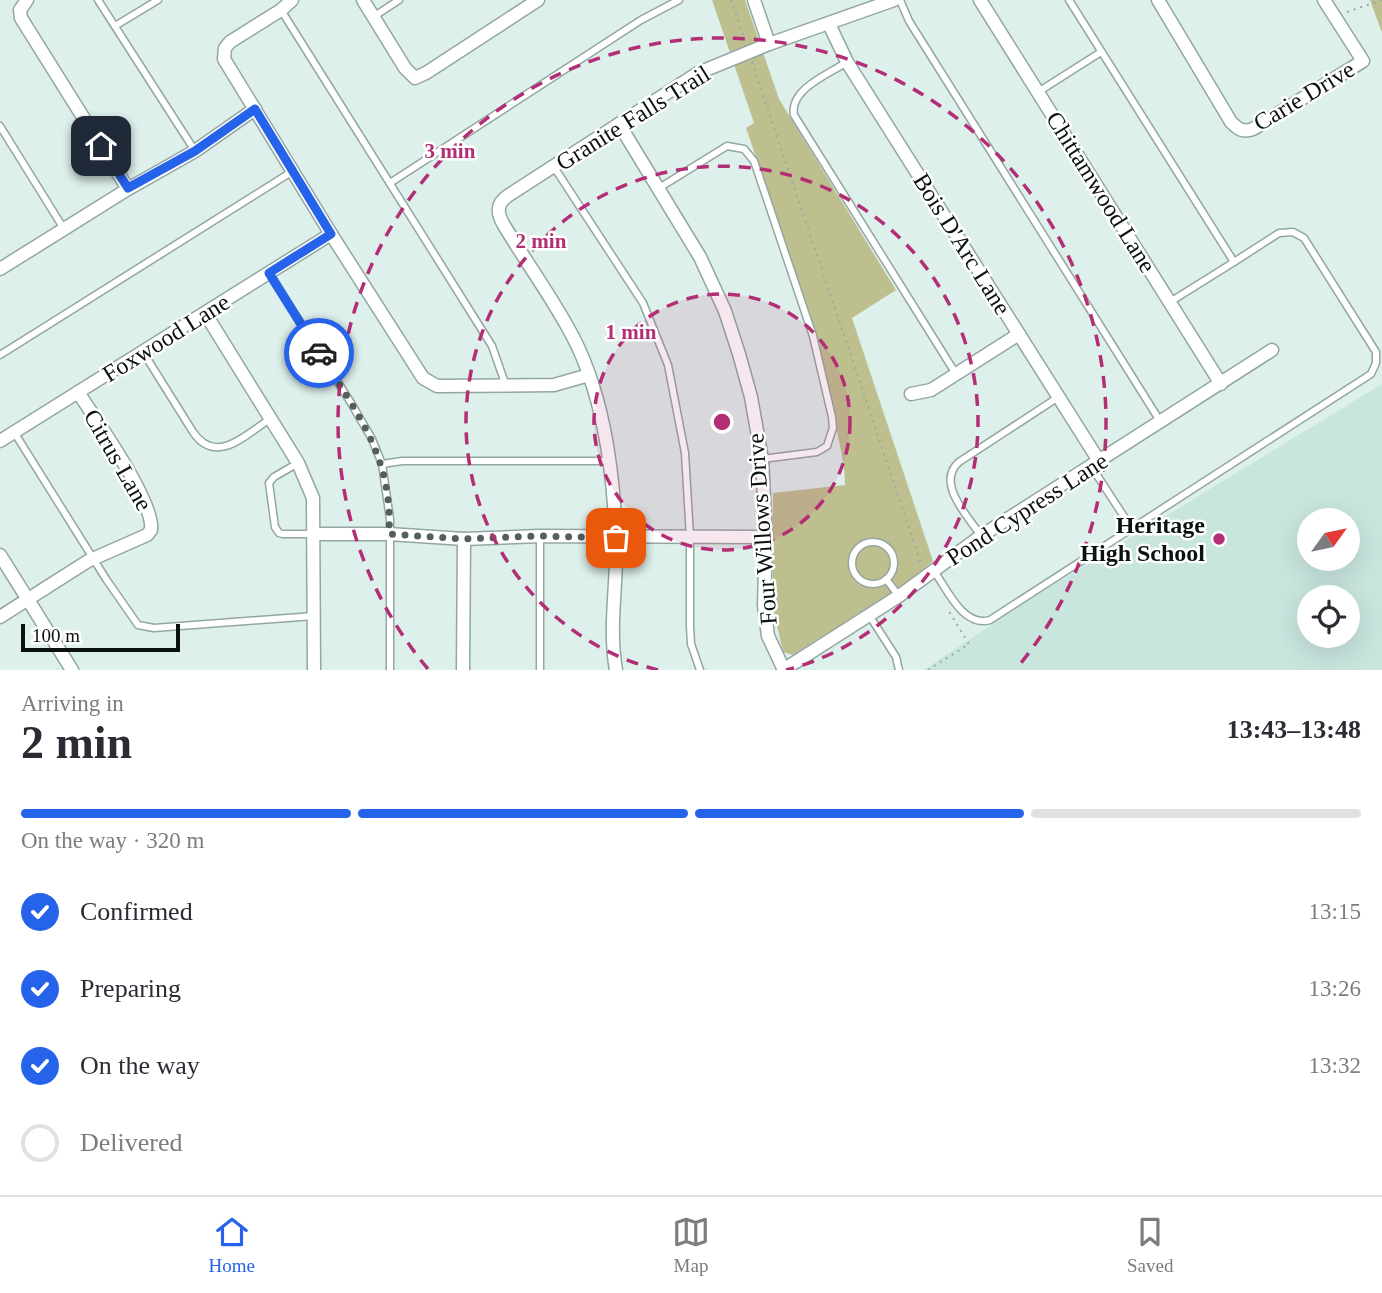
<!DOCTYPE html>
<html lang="en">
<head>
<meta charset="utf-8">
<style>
	:root { --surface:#fff; --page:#f7f7f7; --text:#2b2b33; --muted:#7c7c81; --line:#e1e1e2; --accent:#2563eb }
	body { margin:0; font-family:"Times New Roman",serif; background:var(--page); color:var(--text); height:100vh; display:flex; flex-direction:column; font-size:26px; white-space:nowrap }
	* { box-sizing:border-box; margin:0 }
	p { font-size:23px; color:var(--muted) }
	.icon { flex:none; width:38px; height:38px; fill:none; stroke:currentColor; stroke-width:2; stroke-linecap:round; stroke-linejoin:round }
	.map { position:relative; height:670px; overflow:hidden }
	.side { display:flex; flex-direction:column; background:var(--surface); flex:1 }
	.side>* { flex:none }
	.needle { width:46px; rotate:57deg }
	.controls { position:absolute; left:1297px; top:508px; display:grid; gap:14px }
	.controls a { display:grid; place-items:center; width:63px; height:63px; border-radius:50%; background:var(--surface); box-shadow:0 7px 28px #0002; font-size:35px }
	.scale { position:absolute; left:21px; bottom:18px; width:159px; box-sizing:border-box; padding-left:7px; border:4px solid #0a110f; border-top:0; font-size:19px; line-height:24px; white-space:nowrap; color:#0a110f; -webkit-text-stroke:5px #fff; paint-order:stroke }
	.pin { position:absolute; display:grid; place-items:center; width:60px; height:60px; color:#fff; margin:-30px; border-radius:14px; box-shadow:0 4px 10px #0006 }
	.courier { position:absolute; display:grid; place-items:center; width:70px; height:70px; margin:-35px; border:5px solid #2563eb; border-radius:50%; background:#fff; color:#222; box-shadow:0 2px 9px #0007 }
	.overview em { font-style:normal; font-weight:800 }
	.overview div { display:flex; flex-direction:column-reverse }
	.overview { display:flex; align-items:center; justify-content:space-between; height:119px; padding:0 21px }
	h1 { font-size:46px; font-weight:800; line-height:52px }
	.bar { display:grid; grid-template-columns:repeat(4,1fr); gap:10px 7px; align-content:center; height:84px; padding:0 21px }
	.bar i { height:9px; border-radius:5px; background:var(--line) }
	.bar .current { background:var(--accent) }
	.bar p { grid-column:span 4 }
	ol { padding:0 21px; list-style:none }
	li { display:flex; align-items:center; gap:21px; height:77px }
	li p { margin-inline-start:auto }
	li .icon { padding:7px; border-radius:50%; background:var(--accent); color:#fff; stroke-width:4 }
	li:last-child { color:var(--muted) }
	li i { width:38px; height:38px; border:4px solid var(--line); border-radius:50% }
	.menu { display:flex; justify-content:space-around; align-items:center; height:98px; border-top:2px solid var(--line); background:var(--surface); font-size:19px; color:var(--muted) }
	.menu a { display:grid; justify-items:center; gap:4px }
	.menu .current { color:var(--accent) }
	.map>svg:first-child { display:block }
</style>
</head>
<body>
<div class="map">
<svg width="1382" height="670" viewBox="0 0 1382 670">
	<rect width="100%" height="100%" fill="#ddf0eb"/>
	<path fill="#c8e5de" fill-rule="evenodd" d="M1382,384v286h-458l103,-69zM1309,520h39v38h-39zM1309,597h39v38h-39z"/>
	<g fill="#bebf8f">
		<path d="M712,0h33l34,99 117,191 -44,28 81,243 -22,19 -118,75 -10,-3 -10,-44v-115l72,-8 -1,-19 -25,-125 -73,-213 8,-5z"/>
		<path d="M1370,0h12v32l-1,-2z"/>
	</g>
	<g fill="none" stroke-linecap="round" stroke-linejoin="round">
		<g stroke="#94a6a1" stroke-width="9">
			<g id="lane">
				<path d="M98,0l97,151"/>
				<path d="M900,0l9,21 251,400"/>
				<path d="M1069,0l165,262 -64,40"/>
				<path d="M281,10l211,336 14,40"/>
				<path d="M373,17l26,-17"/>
				<path d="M115,26l43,-26"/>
				<path d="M847,62c-18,12 -58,27 -53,53l162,259"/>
				<path d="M1038,92l63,-40"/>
				<path d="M0,126l64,103"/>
				<path d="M554,167l89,136 25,62 17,88 5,84v89l1,18 9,26"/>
				<path d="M390,183l251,-163 38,-20"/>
				<path d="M659,188l68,-42 17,3 10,12 59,175 19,81 1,11 -6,18 -10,6 -55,7"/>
				<path d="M269,273l82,130 21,36 10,25 8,55v151"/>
				<path d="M143,352l50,80c23,34 52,3 77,-13"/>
				<path d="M0,355l293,-184"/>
				<path d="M14,432l92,147 32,46 16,3 160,-12"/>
				<path d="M298,463l-24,14 -5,6 6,44 4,6 4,1h30"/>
				<path d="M382,464l20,-3h207"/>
				<path d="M1091,466l41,63"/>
				<path d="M540,536v134"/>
				<path d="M981,536c-13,-20 -46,-53 -22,-74l98,-64"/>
				<circle cx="873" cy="563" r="21"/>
				<path d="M934,571c13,18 29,57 56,49l381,-246 5,-11v-11l-72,-114 -11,-6 -14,1 -45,29"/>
				<path d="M886,579l13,17"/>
				<path d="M869,615l27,42 3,13"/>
			</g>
		</g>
		<g stroke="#94a6a1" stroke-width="15">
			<g id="street">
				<path d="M27,0l-7,10 1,8 107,171"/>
				<path d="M292,0l-11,10 -51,32 -5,6 -1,11 107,175 92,144 14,8 117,-1 35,-10"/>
				<path d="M363,0l42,68 10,10 11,-5 112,-73"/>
				<path d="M754,0l15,44"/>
				<path d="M980,0l241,384"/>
				<path d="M1158,0l73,122c7,7 12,11 22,7l110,-68 -39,-61"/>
				<path d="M829,24l18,38 252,399"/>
				<path d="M619,124l81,133 25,54 14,43 12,43 11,62 4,78 -2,68 4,31 16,34"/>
				<path d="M0,269l128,-80 67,-38 60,-42"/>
				<path d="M205,313l93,150 15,35 1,172"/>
				<path d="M911,394l20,-4 88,-56"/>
				<path d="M0,441l331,-207"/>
				<path d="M315,534h74l75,5 76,-3 226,1"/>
				<path d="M0,555l72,115"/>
				<path d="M0,617l88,-56 59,-26 4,-5c4,-28 -56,-111 -73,-138"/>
				<path d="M463,670l1,-131"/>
				<path d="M616,670c-8,-44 2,-89 0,-133 -3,-70 -13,-149 -49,-211 -19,-34 -42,-66 -62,-99 -8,-13 -10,-23 4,-32l189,-122 71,-29 125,-44"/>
				<path d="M783,670l116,-74 82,-60 291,-186"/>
			</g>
		</g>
		<g stroke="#9aa9a5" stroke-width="2" stroke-dasharray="2 5" stroke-linecap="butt">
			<path d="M731,0l14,40"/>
			<path d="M1347,12l35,-12"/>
			<path d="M752,62l169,502"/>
			<path d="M928,670l41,-26 -22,-36"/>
		</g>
		<use href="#lane" stroke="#fff" stroke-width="6"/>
		<use href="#street" stroke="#fff" stroke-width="12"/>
	</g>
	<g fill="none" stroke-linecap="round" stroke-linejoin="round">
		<path stroke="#545f5c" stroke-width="7" stroke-dasharray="0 12.6" d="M319,353c39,61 74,105 70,181l75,5 76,-3 76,2"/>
		<path stroke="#2563eb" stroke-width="9" d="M101,146l27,42 67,-37 60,-42 76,125 -62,39 50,80"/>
	</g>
	<circle cx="722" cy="422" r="128" fill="#b32e75" fill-opacity=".12"/>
	<g fill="none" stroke="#b32e75" stroke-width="3.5" stroke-dasharray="12 9">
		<circle cx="722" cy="422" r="128"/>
		<path d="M658 670A256 256 0 1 1 786 670"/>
		<path d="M428 669A384 384 0 1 1 1016 669"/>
	</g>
	<circle fill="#b32e75" stroke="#fff" stroke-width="2.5" cx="1219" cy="539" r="7"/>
	<g text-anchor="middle" stroke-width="5" stroke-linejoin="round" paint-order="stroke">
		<g font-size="24" fill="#0a110f" stroke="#fff">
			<text transform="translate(1304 96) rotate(-31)" y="8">Carie Drive</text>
			<text transform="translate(633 118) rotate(-32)" y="8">Granite Falls Trail</text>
			<text transform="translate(1101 192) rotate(58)" y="8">Chittamwood Lane</text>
			<text transform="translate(962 244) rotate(58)" y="8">Bois D'Arc Lane</text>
			<text transform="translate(166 338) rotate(-32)" y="8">Foxwood Lane</text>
			<text transform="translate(118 460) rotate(60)" y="8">Citrus Lane</text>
			<text transform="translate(1027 509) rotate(-33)" y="8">Pond Cypress Lane</text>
			<text transform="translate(762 529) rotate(-94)" y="8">Four Willows Drive</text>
		</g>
		<g font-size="24" font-weight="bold" fill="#0a110f" stroke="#fff" text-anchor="end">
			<text x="1205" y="533">Heritage<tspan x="1205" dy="28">High School</tspan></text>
		</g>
	</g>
	<circle cx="722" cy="422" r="10" fill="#b32e75" stroke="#fff" stroke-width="3.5"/>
	<g font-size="21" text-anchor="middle" font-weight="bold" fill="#b32e75" stroke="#fff" stroke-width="5" stroke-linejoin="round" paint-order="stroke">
		<text x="450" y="158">3 min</text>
		<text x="541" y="248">2 min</text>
		<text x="631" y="339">1 min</text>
	</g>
</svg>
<div class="controls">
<a><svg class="needle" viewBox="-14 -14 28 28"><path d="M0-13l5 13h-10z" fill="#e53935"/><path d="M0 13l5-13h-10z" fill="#7c7c81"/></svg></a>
<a><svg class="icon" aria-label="locate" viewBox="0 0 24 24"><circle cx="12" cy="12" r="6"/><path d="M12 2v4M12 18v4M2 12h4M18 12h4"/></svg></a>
</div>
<div class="scale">100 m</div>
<div class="pin" style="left:616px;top:538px;background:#ea580c"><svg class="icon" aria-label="bag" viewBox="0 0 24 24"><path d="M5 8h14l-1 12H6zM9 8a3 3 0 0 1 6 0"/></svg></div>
<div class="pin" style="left:101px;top:146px;background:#1f2937"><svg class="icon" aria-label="home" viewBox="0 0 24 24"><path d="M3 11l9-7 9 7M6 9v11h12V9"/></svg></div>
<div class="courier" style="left:319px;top:353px"><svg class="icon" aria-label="car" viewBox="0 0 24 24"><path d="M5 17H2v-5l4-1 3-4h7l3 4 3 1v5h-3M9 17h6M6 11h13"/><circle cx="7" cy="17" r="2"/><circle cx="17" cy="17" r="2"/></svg></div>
</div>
<section class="side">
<div class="overview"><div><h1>2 min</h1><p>Arriving in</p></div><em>13:43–13:48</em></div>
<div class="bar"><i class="current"></i><i class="current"></i><i class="current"></i><i></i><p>On the way · 320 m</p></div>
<ol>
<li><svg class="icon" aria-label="check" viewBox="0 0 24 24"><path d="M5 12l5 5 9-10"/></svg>Confirmed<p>13:15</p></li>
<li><svg class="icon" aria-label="check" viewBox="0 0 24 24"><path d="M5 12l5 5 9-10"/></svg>Preparing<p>13:26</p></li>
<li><svg class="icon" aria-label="check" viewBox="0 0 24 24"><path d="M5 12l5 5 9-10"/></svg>On the way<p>13:32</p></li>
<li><i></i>Delivered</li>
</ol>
</section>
<nav class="menu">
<a class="current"><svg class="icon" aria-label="home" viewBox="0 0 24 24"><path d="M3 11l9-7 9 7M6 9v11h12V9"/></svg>Home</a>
<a><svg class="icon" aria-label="map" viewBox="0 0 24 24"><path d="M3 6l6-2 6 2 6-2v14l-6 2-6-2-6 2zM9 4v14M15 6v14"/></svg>Map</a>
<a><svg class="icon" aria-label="saved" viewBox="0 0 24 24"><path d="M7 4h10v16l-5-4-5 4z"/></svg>Saved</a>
</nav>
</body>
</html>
